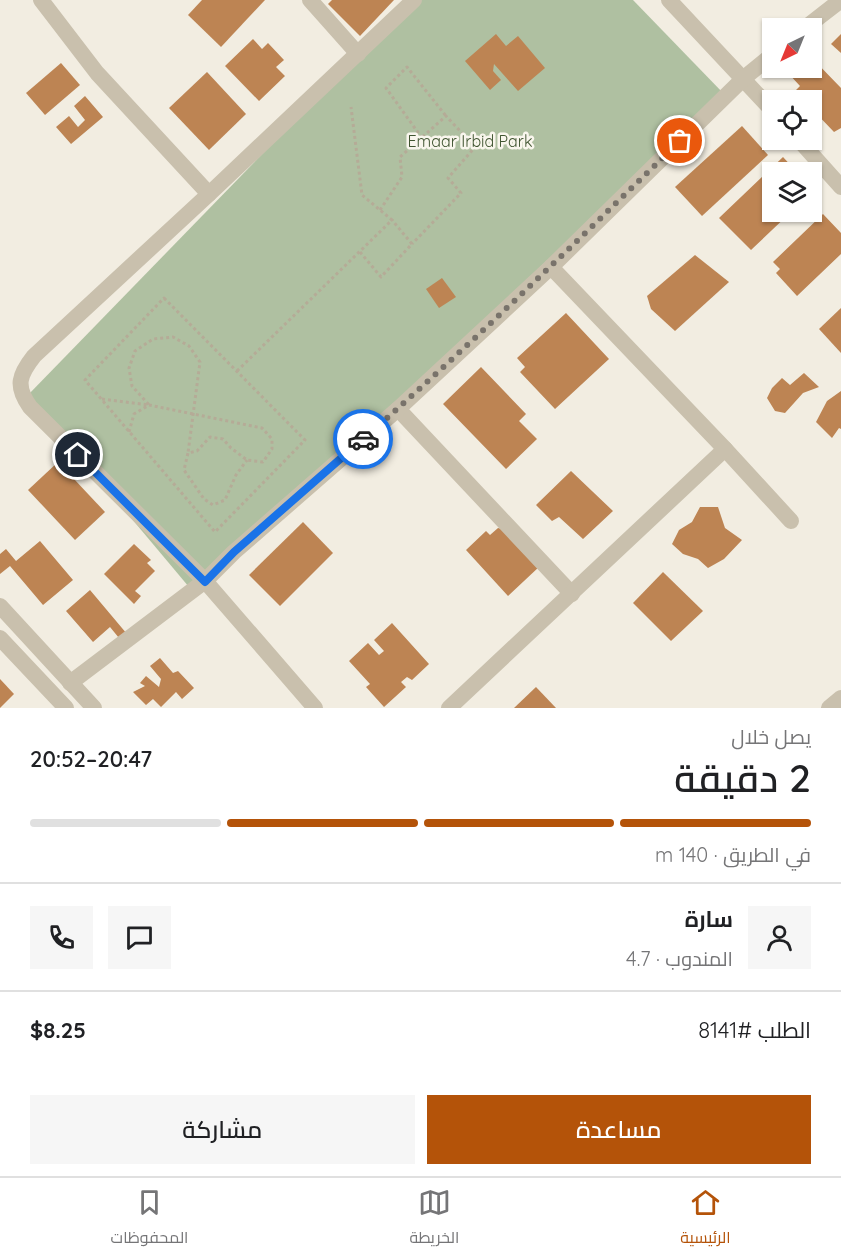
<!DOCTYPE html>
<html lang="ar">
<head>
<meta charset="utf-8">
<style>
	:root { --surface:#fff; --page:#f6f6f6; --text:#202124; --muted:#757577; --line:#e0e0e0; --accent:#b45309 }
	body { margin:0; font-family:Quicksand,Cairo,sans-serif; background:var(--page); color:var(--text); direction:rtl; height:100vh; display:flex; flex-direction:column; font-size:22px; white-space:nowrap }
	* { box-sizing:border-box; margin:0 }
	p { font-size:20px; color:var(--muted) }
	.icon { flex:none; width:33px; height:33px; fill:none; stroke:currentColor; stroke-width:2; stroke-linecap:round; stroke-linejoin:round }
	.map { position:relative; height:708px; overflow:hidden; direction:ltr }
	.details { display:flex; flex-direction:column; background:var(--surface); flex:1 }
	.details>* { flex:none }
	.needle { width:39px; rotate:223deg }
	.controls { position:absolute; left:762px; top:18px; display:grid; gap:12px }
	.controls a { display:grid; place-items:center; width:60px; height:60px; border-radius:0px; background:var(--surface); box-shadow:0 2px 4px #0004; font-size:30px }
	.pin { position:absolute; display:grid; place-items:center; width:51px; height:51px; color:#fff; margin:-26px; border:3px solid #fff; border-radius:50%; box-shadow:0 2px 6px #0007 }
	.courier { position:absolute; display:grid; place-items:center; width:60px; height:60px; margin:-30px; border:4px solid #1a73e8; border-radius:50%; background:#fff; color:#222; box-shadow:0 2px 8px #0007 }
	.summary em { font-style:normal; font-weight:600 }
	.summary div { display:flex; flex-direction:column-reverse }
	.summary { display:flex; align-items:center; justify-content:space-between; height:102px; padding:0 30px }
	h1 { font-size:39px; font-weight:600; line-height:45px }
	.bar { display:grid; grid-template-columns:repeat(4,1fr); gap:9px 6px; align-content:center; height:72px; padding:0 30px }
	.bar i { height:8px; border-radius:4px; background:var(--line) }
	.bar .current { background:var(--accent) }
	.bar p { grid-column:span 4 }
	.line { display:flex; align-items:center; gap:15px; padding:0 30px; border-top:2px solid var(--line) }
	.line div { flex:1 }
	.round { display:grid; place-items:center; flex:none; width:63px; height:63px; border-radius:0px; background:var(--page) }
	.button { display:flex; gap:12px; margin-top:auto; padding:12px 30px }
	.button a { flex:1; height:69px; border-radius:0px; background:var(--accent); color:#fff; font-size:24px; font-weight:600; line-height:69px; text-align:center }
	.button a+a { background:var(--page); color:var(--text) }
	.menu { display:flex; justify-content:space-around; align-items:center; height:84px; border-top:2px solid var(--line); background:var(--surface); font-size:16px; color:var(--muted) }
	.menu a { display:grid; justify-items:center; gap:3px }
	.menu .current { color:var(--accent) }
	.map>svg:first-child { display:block }
</style>
</head>
<body>
<div class="map">
<svg width="841" height="708" viewBox="0 0 841 708">
	<rect width="100%" height="100%" fill="#f2ede1"/>
	<path fill="#afc0a1" d="M412,0h221l91,94 -530,499 -166,-198z"/>
	<g fill="#bd8453">
		<path d="M202,0h63l-44,47 -33,-32z"/>
		<path d="M332,0h62l-34,36 -32,-32z"/>
		<path d="M496,34l10,12 12,-10 27,32 -27,23 -24,-27 -1,7 8,9 -11,10 -25,-29z"/>
		<path d="M841,34v19l-10,-9z"/>
		<path d="M253,39l9,10 6,-6 16,17 -8,7 9,9 -26,25 -34,-35z"/>
		<path d="M812,58l29,30v40l-7,4 -22,-23v-9h-9l-9,-8 6,-6 -12,-13 6,-5h18z"/>
		<path d="M61,63l19,22 -35,30 -19,-22z"/>
		<path d="M207,72l39,42 -37,36 -40,-42z"/>
		<path d="M85,96l18,21 -32,27 -15,-17 13,-11 9,11 7,-7 -11,-14z"/>
		<path d="M742,126l26,29 -66,61 -27,-29z"/>
		<path d="M783,157l14,15h-25v40h19l-40,38 -32,-32z"/>
		<path d="M823,214l18,19v21l-44,42 -21,-23 4,-4 -7,-7z"/>
		<path d="M695,255l34,27 -54,49 -24,-22 -4,-13z"/>
		<path d="M442,278l14,19 -17,11 -13,-19z"/>
		<path d="M841,308v45l-22,-24z"/>
		<path d="M566,313l43,46 -54,50 -35,-37 5,-5 -8,-9z"/>
		<path d="M481,367l45,47 -7,7 18,18 -31,30 -63,-65z"/>
		<path d="M804,373l15,14 -16,6 -18,20 -10,-2 -8,-13 5,-10 10,-10 8,7z"/>
		<path d="M841,391v38l-2,-1 -7,10 -16,-16 11,-21z"/>
		<path d="M58,462l47,50 -30,28 -47,-50z"/>
		<path d="M571,471l42,40 -30,28 -24,-22 -7,4 -16,-16z"/>
		<path d="M700,507h18l7,21 17,12 -18,19 -16,9 -10,-9 -15,-5 -11,-10 7,-14 13,-8z"/>
		<path d="M303,522l30,31 -53,53 -31,-31z"/>
		<path d="M498,528l9,2 33,36 -32,30 -42,-46 20,-19 4,4z"/>
		<path d="M40,541l33,39 -30,25 -33,-39 -10,8v-20l6,-5 10,12z"/>
		<path d="M134,544l17,16 -4,3 8,8 -20,20 6,5 -7,8 -30,-30z"/>
		<path d="M663,572l40,39 -32,30 -38,-38z"/>
		<path d="M90,590l37,44 -8,4 -9,-11 -17,15 -27,-31z"/>
		<path d="M392,623l37,41 -17,16 -5,-3 -6,5 5,5 -22,20 -18,-20 4,-3 -21,-23 19,-18 11,12 5,-4 -10,-11z"/>
		<path d="M160,658l13,15 5,-2 16,17 -12,11 -6,-7 -15,15 -8,-8 -7,6 -13,-13 12,-6 -5,-3 6,-7 13,11 2,-8 -11,-13z"/>
		<path d="M0,679l14,15 -14,14z"/>
		<path d="M536,687l20,21h-42z"/>
	</g>
	<g fill="none" stroke-linecap="round" stroke-linejoin="round">
		<g stroke="#b5ab97" stroke-width="3" stroke-dasharray="3 3" stroke-linecap="butt">
			<path d="M422,138l-36,-50 21,-21 39,49"/>
			<path d="M380,210l22,-33 -2,-20 46,-41 29,31 -27,31 13,15 -49,51"/>
			<path d="M360,252l21,25 31,-33 -20,-24"/>
			<path d="M164,298l141,142 -90,92 -130,-152z"/>
			<path d="M237,371l155,-151 -30,-25 -11,-88"/>
			<path d="M102,399l47,6 -17,-19 -3,-18 6,-17 18,-12 20,-2 16,9 11,16 -12,91"/>
			<path d="M129,432l5,-18 15,-9 113,23 10,11v10l-9,13 -16,-2 -16,-12 -8,-9 -13,-2 -13,14 -9,2 -4,17 20,29 9,6 12,-5 11,-25 11,-15"/>
		</g>
		<g stroke="#c9c0ad" stroke-width="16">
			<path d="M41,0l56,73 112,121"/>
			<path d="M310,0l48,54"/>
			<path d="M669,0l103,110"/>
			<path d="M805,28l36,-28"/>
			<path d="M799,140l42,47"/>
			<path d="M551,267l174,182 66,72"/>
			<path d="M398,409l174,185"/>
			<path d="M70,683l135,-102 29,-29 164,-143 153,-142 193,-189 28,-23"/>
			<path d="M315,708l-110,-127 -175,-174c-15,-21 -11,-32 4,-51l175,-162 205,-194"/>
			<path d="M449,708l276,-259"/>
		</g>
		<g stroke="#c9c0ad" stroke-width="16">
			<path d="M0,606l94,102"/>
			<path d="M0,638l66,70"/>
			<path d="M829,708l12,-10"/>
		</g>
	</g>
	<g fill="none" stroke-linecap="round" stroke-linejoin="round">
		<path stroke="#79736b" stroke-width="6" stroke-dasharray="0 10.8" d="M363,439c109,-95 213,-197 317,-298"/>
		<path stroke="#1a73e8" stroke-width="8" d="M78,455l127,127 29,-30 129,-113"/>
	</g>
	<g text-anchor="middle" stroke-width="5" stroke-linejoin="round" paint-order="stroke">
		<g font-size="16" fill="#405531" stroke="#f9f6ed">
			<text x="470" y="147">Emaar Irbid Park</text>
		</g>
	</g>
</svg>
<div class="controls">
<a><svg class="needle" viewBox="-14 -14 28 28"><path d="M0-13l5 13h-10z" fill="#e53935"/><path d="M0 13l5-13h-10z" fill="#757577"/></svg></a>
<a><svg class="icon" aria-label="locate" viewBox="0 0 24 24"><circle cx="12" cy="12" r="6"/><path d="M12 2v4M12 18v4M2 12h4M18 12h4"/></svg></a>
<a><svg class="icon" aria-label="layers" viewBox="0 0 24 24"><path d="M12 4l9 5-9 5-9-5zM3 14l9 5 9-5"/></svg></a>
</div>
<div class="pin" style="left:680px;top:141px;background:#ea580c"><svg class="icon" aria-label="bag" viewBox="0 0 24 24"><path d="M5 8h14l-1 12H6zM9 8a3 3 0 0 1 6 0"/></svg></div>
<div class="pin" style="left:78px;top:455px;background:#1f2937"><svg class="icon" aria-label="home" viewBox="0 0 24 24"><path d="M3 11l9-7 9 7M6 9v11h12V9"/></svg></div>
<div class="courier" style="left:363px;top:439px"><svg class="icon" aria-label="car" viewBox="0 0 24 24"><path d="M5 17H2v-5l4-1 3-4h7l3 4 3 1v5h-3M9 17h6M6 11h13"/><circle cx="7" cy="17" r="2"/><circle cx="17" cy="17" r="2"/></svg></div>
</div>
<section class="details">
<div class="summary"><div><h1>2 دقيقة</h1><p>يصل خلال</p></div><em>20:47–20:52</em></div>
<div class="bar"><i class="current"></i><i class="current"></i><i class="current"></i><i></i><p>في الطريق · 140 m</p></div>
<div class="line" style="height:108px"><a class="round"><svg class="icon" aria-label="person" viewBox="0 0 24 24"><circle cx="12" cy="8" r="4"/><path d="M4 21q1-7 8-7t8 7"/></svg></a><div><b>سارة</b><p>المندوب · 4.7</p></div><a class="round"><svg class="icon" aria-label="chat" viewBox="0 0 24 24"><path d="M4 5h16v11H9l-5 4z"/></svg></a><a class="round"><svg class="icon" aria-label="phone" viewBox="0 0 24 24"><path d="M5 4h4l2 5-3 2q2 4 5 5l2-3 5 2v4C11 20 4 13 5 4z"/></svg></a></div>
<div class="line" style="height:78px"><div>الطلب #8141</div><b>$8.25</b></div>
<div class="button"><a>مساعدة</a><a>مشاركة</a></div>
</section>
<nav class="menu">
<a class="current"><svg class="icon" aria-label="home" viewBox="0 0 24 24"><path d="M3 11l9-7 9 7M6 9v11h12V9"/></svg>الرئيسية</a>
<a><svg class="icon" aria-label="map" viewBox="0 0 24 24"><path d="M3 6l6-2 6 2 6-2v14l-6 2-6-2-6 2zM9 4v14M15 6v14"/></svg>الخريطة</a>
<a><svg class="icon" aria-label="saved" viewBox="0 0 24 24"><path d="M7 4h10v16l-5-4-5 4z"/></svg>المحفوظات</a>
</nav>
</body>
</html>
